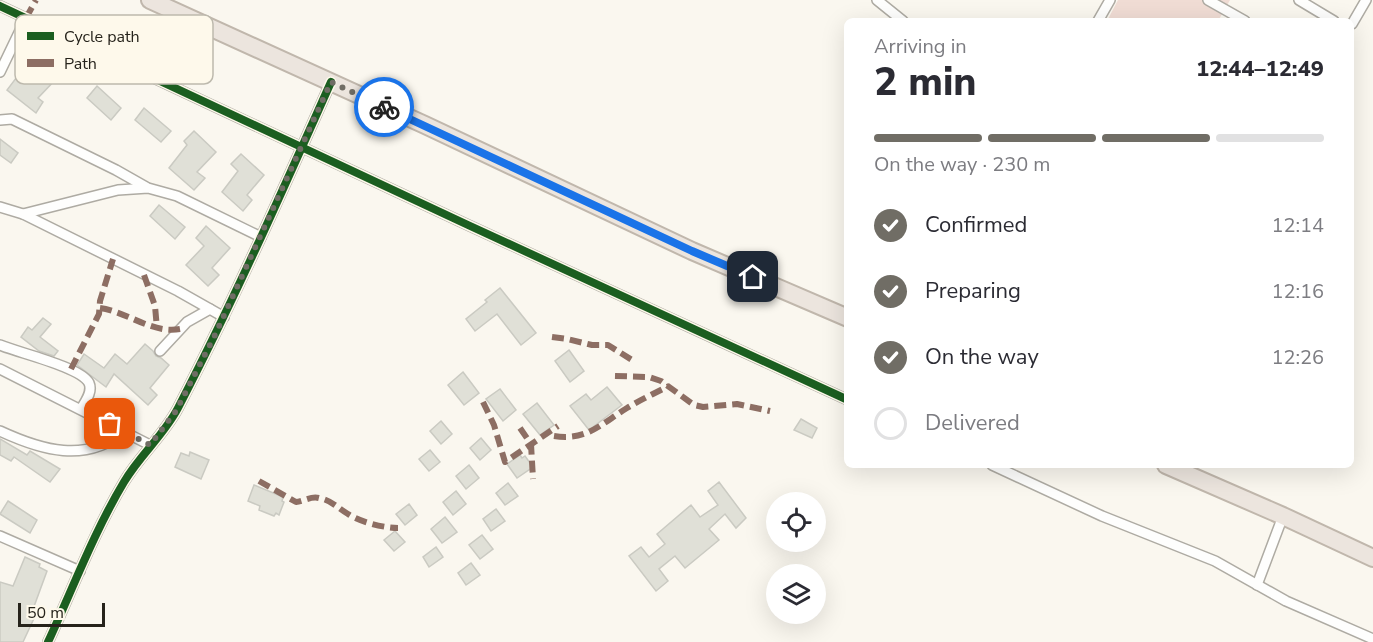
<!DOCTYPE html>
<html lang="en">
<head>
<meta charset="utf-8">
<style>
	:root { --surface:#fff; --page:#f2f2f3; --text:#2b2b33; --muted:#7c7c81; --line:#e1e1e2; --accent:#706d65 }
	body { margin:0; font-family:"Nunito Sans",sans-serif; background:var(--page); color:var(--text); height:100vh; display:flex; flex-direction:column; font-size:22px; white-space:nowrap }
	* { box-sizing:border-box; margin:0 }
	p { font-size:20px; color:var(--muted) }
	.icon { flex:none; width:33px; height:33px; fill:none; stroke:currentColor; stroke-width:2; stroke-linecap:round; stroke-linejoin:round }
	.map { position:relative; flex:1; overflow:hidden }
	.panel { position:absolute; left:844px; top:18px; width:510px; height:450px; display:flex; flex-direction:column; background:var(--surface); border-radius:9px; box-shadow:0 6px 24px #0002 }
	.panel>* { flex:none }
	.buttons { position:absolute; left:766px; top:492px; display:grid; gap:12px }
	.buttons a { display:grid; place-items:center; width:60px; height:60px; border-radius:50%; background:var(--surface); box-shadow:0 6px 24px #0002; font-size:30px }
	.scale { position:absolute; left:18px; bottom:15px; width:87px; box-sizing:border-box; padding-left:6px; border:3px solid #26231b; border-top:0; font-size:16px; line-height:21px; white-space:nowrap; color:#26231b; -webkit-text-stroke:4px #fef9eb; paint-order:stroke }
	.pin { position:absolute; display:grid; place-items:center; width:51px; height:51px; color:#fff; margin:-26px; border-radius:12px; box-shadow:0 3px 9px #0006 }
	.courier { position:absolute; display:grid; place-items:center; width:60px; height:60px; margin:-30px; border:4px solid #1a73e8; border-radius:50%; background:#fff; color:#222; box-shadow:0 2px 8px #0007 }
	.overview em { font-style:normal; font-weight:800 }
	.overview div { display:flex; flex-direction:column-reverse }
	.overview { display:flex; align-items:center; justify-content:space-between; height:102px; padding:0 30px }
	h1 { font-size:39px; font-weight:800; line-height:45px }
	.bar { display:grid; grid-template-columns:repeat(4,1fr); gap:9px 6px; align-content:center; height:72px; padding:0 30px }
	.bar i { height:8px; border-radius:4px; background:var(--line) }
	.bar .on { background:var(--accent) }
	.bar p { grid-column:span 4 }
	ol { padding:0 30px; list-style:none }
	li { display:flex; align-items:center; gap:18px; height:66px }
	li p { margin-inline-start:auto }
	li .icon { padding:6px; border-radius:50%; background:var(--accent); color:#fff; stroke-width:4 }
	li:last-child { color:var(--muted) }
	li i { width:33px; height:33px; border:3px solid var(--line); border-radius:50% }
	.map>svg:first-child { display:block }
</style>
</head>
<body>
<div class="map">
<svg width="1373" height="642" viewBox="0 0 1373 642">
	<rect width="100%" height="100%" fill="#faf7ef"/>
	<path fill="#f0dcd4" d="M1118,0h112l-12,21h-111z"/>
	<g fill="#e0e0d7" stroke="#cacac2" stroke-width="1.5">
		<path d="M32,57l25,21 -19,20 5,4 -7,11 -29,-23z"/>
		<path d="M97,86l24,22 -10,12 -24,-22z"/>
		<path d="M144,108l27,23 -10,11 -26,-22z"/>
		<path d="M194,131l22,21 -19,20 8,6 -11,12 -25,-22 18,-23 -3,-4z"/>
		<path d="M0,139l18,14 -7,10 -11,-8z"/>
		<path d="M241,154l23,21 -17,20 5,5 -9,11 -21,-19 16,-21 -7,-7z"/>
		<path d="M159,205l26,22 -10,12 -25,-23z"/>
		<path d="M206,226l24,22 -18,20 7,7 -11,11 -22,-21 18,-19 -8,-8z"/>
		<path d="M500,288l36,45 -15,12 -24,-31 -22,17 -9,-12 21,-17 -2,-2z"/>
		<path d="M43,318l8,6 -11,13 18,14 -4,5 -15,-5 -18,-14 7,-10 4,3z"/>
		<path d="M145,344l8,7 3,5 5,2 8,7 -19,23 7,7 -9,10 -34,-31 -8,13 -29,-22 7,-11 20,14 11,-14 12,10z"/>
		<path d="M569,350l15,21 -14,11 -15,-21z"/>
		<path d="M463,372l16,21 -15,12 -16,-20z"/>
		<path d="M607,387l15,18 -33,25 -19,-24 16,-12 5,6z"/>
		<path d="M500,389l16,21 -13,11 -17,-22z"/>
		<path d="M537,403l17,22 -14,10 -17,-21z"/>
		<path d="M801,419l16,9 -5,10 -18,-8z"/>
		<path d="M441,421l11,13 -11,10 -11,-13z"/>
		<path d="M481,438l10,12 -11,10 -10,-12z"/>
		<path d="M0,439l27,16 3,-4 30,18 -10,13 -36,-25 -3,4 -11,-6z"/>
		<path d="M430,450l10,12 -11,9 -10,-12z"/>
		<path d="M190,452l19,8 -8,19 -26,-12 6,-14 8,3z"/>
		<path d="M520,455l2,3 3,-2 8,11 -16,11 -10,-14z"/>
		<path d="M469,465l10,13 -13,11 -10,-13z"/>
		<path d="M719,482l27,36 -10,10 -11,-14 -16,15 10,11 -34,28 -10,-12 -16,13 9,12 -12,10 -27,-35 12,-9 8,10 16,-13 -8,-10 34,-29 9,12 18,-12 -10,-14z"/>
		<path d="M508,483l10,13 -13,9 -9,-12z"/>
		<path d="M254,485l29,12 -1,4 2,1 -5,13 -3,-2 -2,3 -15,-6 1,-4 -12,-5z"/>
		<path d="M456,491l10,13 -13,11 -10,-13z"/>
		<path d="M8,501l29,19 -7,13 -30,-19z"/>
		<path d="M409,504l8,11 -12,10 -9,-11z"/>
		<path d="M496,509l9,12 -14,10 -8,-12z"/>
		<path d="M445,517l12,15 -15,11 -11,-14z"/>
		<path d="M395,531l10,11 -11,9 -10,-11z"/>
		<path d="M482,535l11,14 -13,10 -11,-14z"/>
		<path d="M436,547l7,10 -14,10 -6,-10z"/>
		<path d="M25,557l15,7 -1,3 8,4 -15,41 4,2 -13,28h-23v-60l13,4z"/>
		<path d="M471,563l9,12 -14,10 -8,-12z"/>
	</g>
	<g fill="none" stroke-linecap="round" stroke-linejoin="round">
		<g stroke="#aeaba3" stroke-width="12">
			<g id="street">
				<path d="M877,0l26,21"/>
				<path d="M1208,0l37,21"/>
				<path d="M1299,0l35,21"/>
				<path d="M0,6l468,219 380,175"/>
				<path d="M1098,21l12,-21"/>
				<path d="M1352,24l14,-24"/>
				<path d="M0,72l26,-54"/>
				<path d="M0,120l12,-1 104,51 30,17"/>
				<path d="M0,207l23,7 95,-24 30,-2 29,8 84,41"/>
				<path d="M23,214l155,77 46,26"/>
				<path d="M0,345c19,8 81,22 89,38 4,9 -4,19 -8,26"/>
				<path d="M160,351l27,-29 23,-13"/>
				<path d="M0,369l150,76"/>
				<path d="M0,431c41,19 86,33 125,0"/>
				<path d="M992,465l110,51 113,45 71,40 87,38"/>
				<path d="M0,536l80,35"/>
				<path d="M1257,585l26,-69"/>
				<path d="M48,642c25,-54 46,-110 76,-160 16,-27 40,-47 54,-74 55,-106 104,-216 153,-326"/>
			</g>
		</g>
		<g stroke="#c0b7ac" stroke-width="20">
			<g id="highway">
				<path d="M150,0l275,125 267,126 156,67"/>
				<path d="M1166,465l117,51 90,42"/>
			</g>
		</g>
		<use href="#street" stroke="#fefefd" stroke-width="9"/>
		<use href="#highway" stroke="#ece5de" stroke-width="16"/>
		<g stroke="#8d6e63" stroke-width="6" stroke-dasharray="12 6" stroke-linecap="butt">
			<path d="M26,18l10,-18"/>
			<path d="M144,275l11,31 2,23"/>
			<path d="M100,308c28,4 52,26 80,21"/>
			<path d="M552,337l15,2 25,6h16l24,15"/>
			<path d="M71,369l28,-55 1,-13 13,-42"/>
			<path d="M615,376l34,1 12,4 33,24 9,2 34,-3 33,7"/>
			<path d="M483,402l11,23 11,37 53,-36"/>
			<path d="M520,428l11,16 2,35"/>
			<path d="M554,436c33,5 47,-12 73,-28 13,-8 28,-15 42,-22"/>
			<path d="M259,481l37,21c8,-1 15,-6 23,-4 12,2 19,10 29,16 12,8 36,14 50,14"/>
		</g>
		<g stroke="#fef9eb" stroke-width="11">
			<g id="cycleway">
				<path d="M0,6l468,219 380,175"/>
				<path d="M48,642c25,-54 46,-110 76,-160 16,-27 40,-47 54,-74 55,-106 104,-216 153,-326"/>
			</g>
		</g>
		<use href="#cycleway" stroke="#1b5e20" stroke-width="8"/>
	</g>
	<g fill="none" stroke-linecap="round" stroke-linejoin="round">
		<path stroke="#706d65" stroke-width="6" stroke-dasharray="0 10.8" d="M110,424l40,21 26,-34 39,-76 116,-253 53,25"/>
		<path stroke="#1a73e8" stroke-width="8" d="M384,107l308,144 61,26"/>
	</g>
	<rect x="15" y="15" width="198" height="69" rx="9" fill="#fef9eb" stroke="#bdb9ad" stroke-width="1.5"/>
	<rect x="27" y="32" width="27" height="8" fill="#1b5e20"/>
	<rect x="27" y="59" width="27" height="8" fill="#8d6e63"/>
	<g font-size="16" fill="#26231b">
		<text x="64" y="42">Cycle path</text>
		<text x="64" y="69">Path</text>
	</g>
</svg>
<div class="buttons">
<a><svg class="icon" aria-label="locate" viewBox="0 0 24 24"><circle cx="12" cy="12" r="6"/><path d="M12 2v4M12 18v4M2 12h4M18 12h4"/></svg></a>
<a><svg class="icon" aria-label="layers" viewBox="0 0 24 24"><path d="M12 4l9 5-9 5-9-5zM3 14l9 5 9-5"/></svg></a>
</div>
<div class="scale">50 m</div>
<div class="pin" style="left:110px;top:424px;background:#ea580c"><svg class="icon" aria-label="bag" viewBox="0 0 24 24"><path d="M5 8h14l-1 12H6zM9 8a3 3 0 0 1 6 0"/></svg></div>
<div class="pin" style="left:753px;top:277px;background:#1f2937"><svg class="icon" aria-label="home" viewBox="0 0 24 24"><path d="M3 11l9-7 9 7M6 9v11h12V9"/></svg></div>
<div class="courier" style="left:384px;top:107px"><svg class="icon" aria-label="bike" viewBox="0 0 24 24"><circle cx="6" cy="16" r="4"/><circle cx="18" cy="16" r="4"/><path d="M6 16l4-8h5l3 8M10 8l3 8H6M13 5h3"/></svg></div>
<section class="panel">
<div class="overview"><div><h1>2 min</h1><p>Arriving in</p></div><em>12:44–12:49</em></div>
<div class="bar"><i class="on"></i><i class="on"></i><i class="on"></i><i></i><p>On the way · 230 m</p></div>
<ol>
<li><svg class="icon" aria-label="check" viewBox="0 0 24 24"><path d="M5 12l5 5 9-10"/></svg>Confirmed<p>12:14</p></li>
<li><svg class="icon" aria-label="check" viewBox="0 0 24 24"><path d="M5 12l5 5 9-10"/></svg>Preparing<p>12:16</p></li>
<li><svg class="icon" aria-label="check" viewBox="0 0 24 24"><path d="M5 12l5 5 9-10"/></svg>On the way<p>12:26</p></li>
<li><i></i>Delivered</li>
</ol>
</section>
</div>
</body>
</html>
